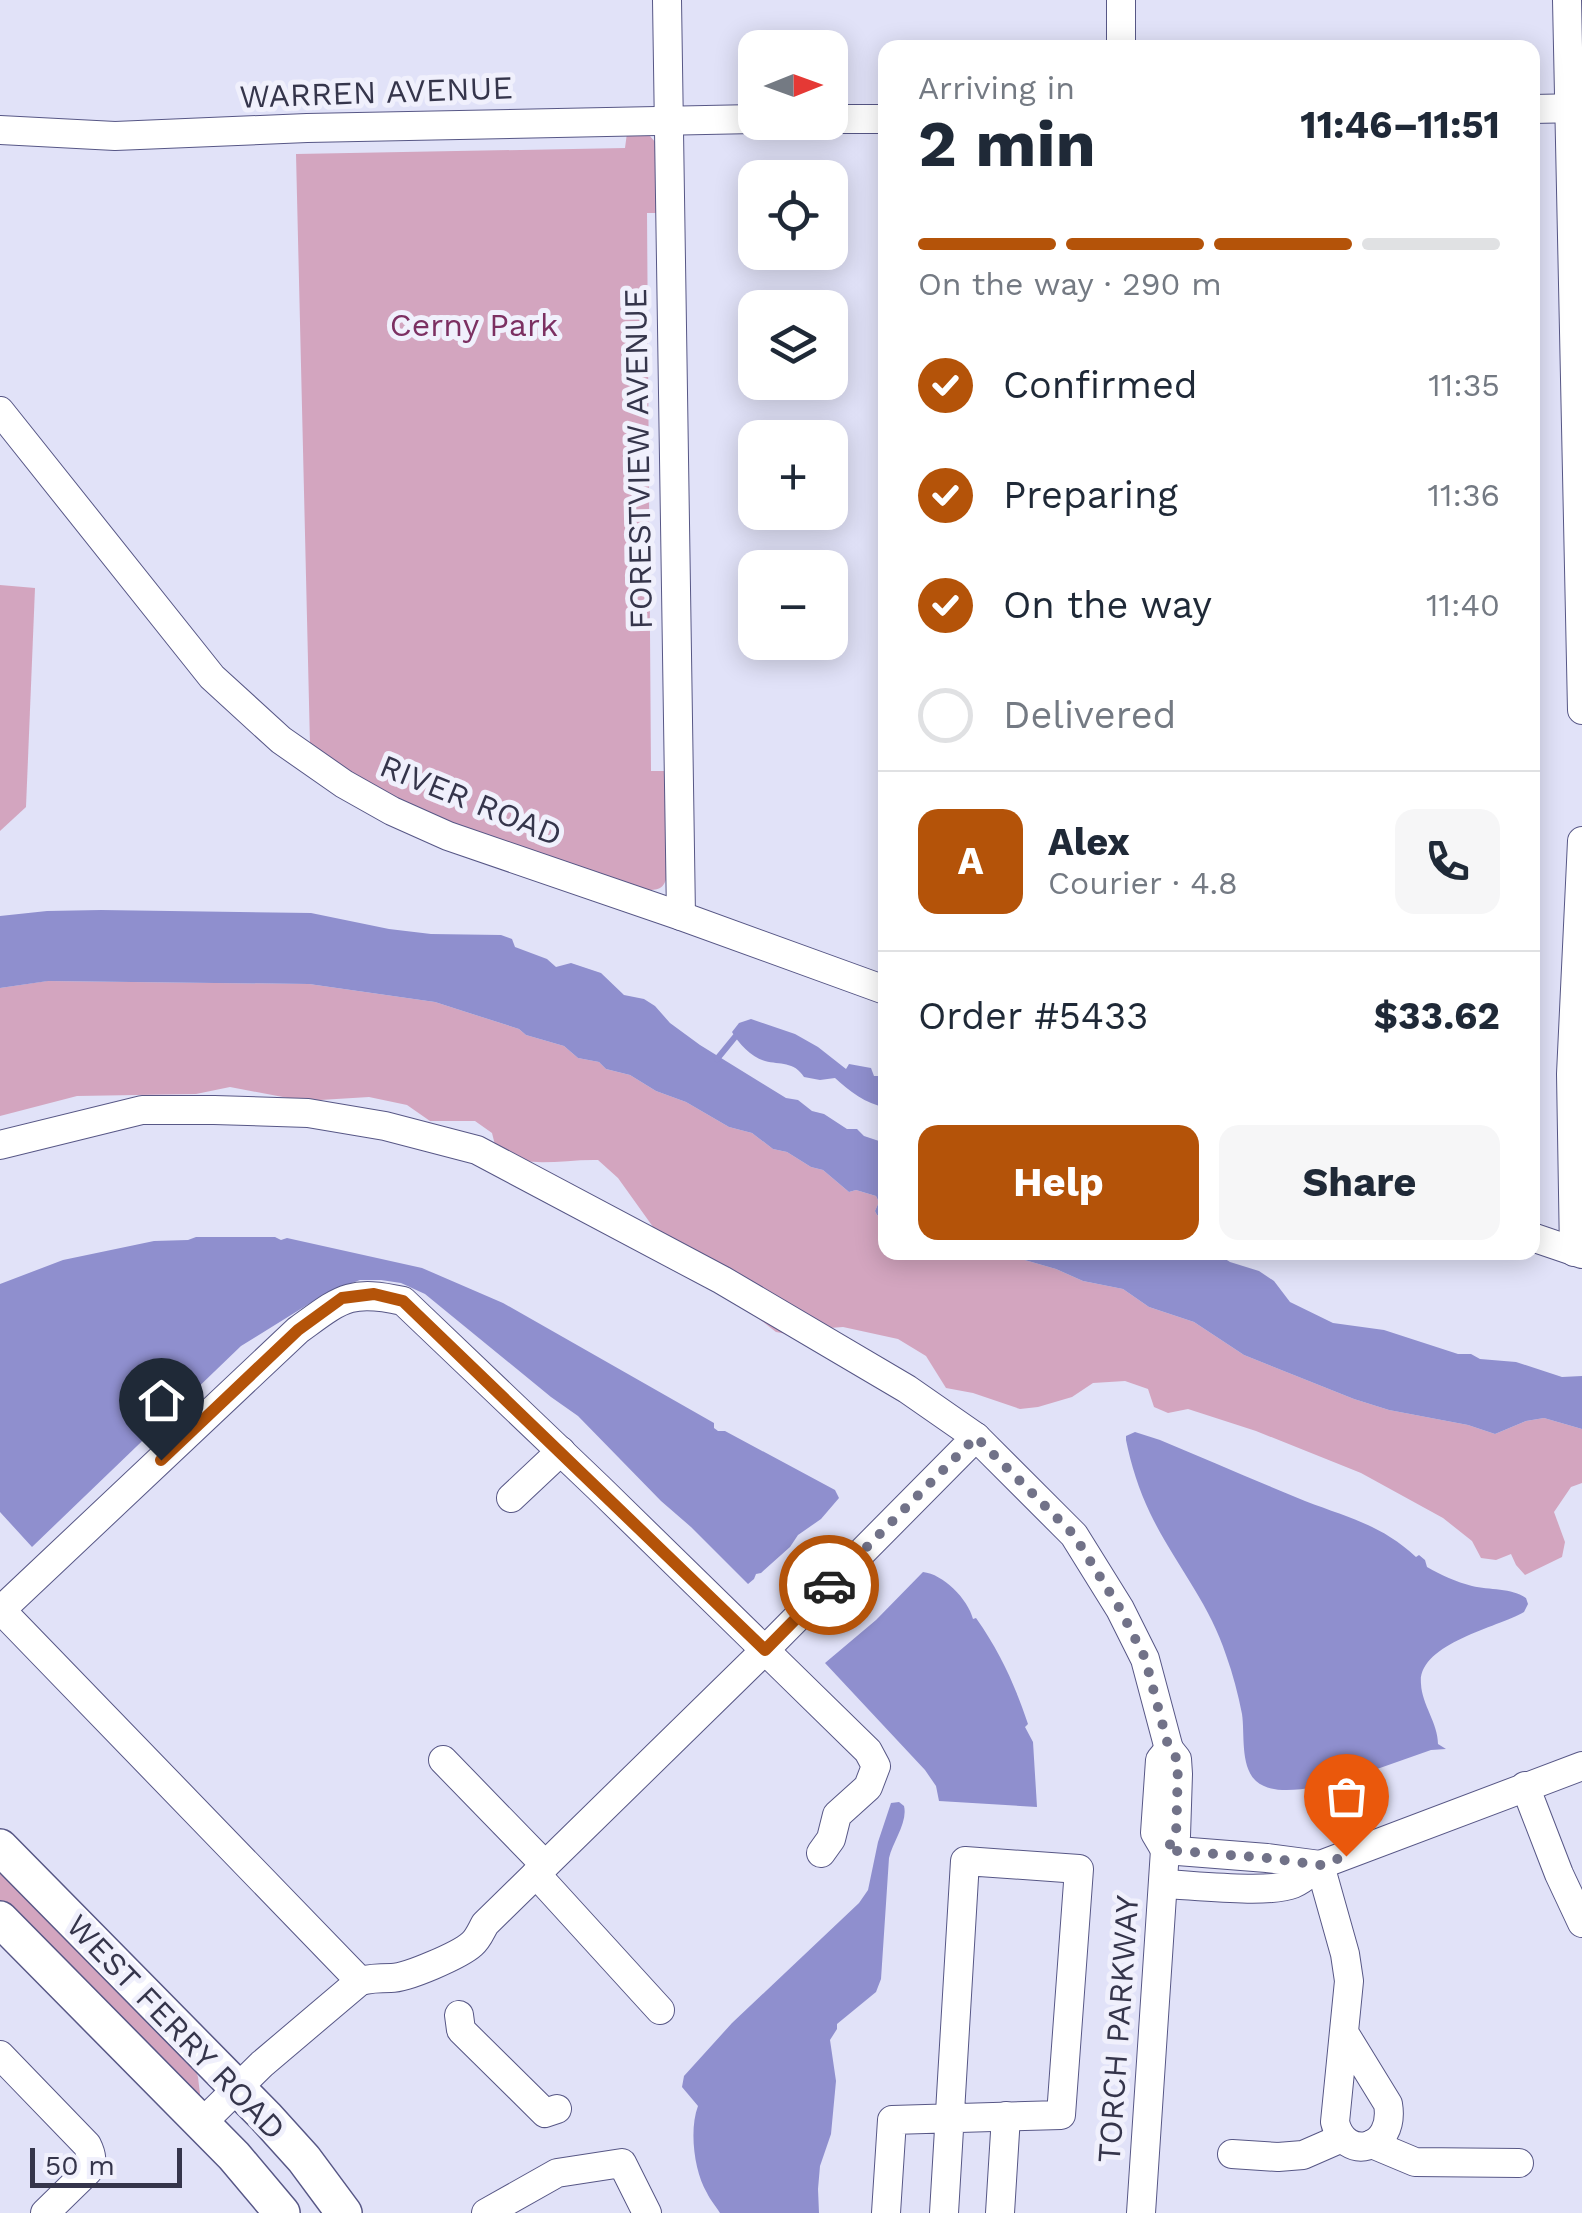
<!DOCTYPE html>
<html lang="en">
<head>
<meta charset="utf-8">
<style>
	:root { --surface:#fff; --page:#f6f6f7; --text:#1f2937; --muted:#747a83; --line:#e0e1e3; --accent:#b45309 }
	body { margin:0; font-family:"Work Sans",sans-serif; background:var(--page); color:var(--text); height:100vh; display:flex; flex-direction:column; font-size:38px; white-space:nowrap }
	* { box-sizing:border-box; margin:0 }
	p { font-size:32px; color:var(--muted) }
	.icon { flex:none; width:55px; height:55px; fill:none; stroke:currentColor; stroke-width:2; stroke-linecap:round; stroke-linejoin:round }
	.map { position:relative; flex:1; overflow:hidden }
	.sheet { position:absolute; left:878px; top:40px; width:662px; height:1220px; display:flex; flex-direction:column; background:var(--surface); border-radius:20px; box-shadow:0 5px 25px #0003 }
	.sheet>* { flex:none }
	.needle { width:65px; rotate:89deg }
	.buttons { position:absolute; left:738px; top:30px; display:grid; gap:20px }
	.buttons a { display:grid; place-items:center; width:110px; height:110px; border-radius:20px; background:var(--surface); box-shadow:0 5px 25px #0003; font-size:50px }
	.scale { position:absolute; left:30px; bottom:25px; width:152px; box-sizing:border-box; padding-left:10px; border:5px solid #35354b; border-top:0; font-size:28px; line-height:35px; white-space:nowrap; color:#35354b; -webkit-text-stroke:8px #f0f0fc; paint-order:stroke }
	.pin { position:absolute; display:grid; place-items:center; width:85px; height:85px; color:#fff; margin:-102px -42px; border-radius:50% 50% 50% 0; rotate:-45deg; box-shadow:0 0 10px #0007 }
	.pin .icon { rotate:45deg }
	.courier { position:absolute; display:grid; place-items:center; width:100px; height:100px; margin:-50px; border:8px solid #b45309; border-radius:50%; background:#fff; color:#222; box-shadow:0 2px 12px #0007 }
	.headline em { font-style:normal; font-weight:700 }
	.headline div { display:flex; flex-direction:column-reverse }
	.headline { display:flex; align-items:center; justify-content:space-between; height:170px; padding:0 40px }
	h1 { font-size:65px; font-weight:700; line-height:75px }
	.bar { display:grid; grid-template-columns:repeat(4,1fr); gap:15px 10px; align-content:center; height:120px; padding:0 40px }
	.bar i { height:12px; border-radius:8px; background:var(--line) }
	.bar .on { background:var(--accent) }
	.bar p { grid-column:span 4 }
	.line { display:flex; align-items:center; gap:25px; padding:0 40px; border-top:2px solid var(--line) }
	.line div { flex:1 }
	.round { display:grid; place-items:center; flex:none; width:105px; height:105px; border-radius:20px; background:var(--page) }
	ol { padding:0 40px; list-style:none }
	li { display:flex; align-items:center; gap:30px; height:110px }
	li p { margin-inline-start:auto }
	li .icon { padding:10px; border-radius:50%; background:var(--accent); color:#fff; stroke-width:4 }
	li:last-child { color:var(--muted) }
	li i { width:55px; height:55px; border:5px solid var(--line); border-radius:50% }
	.button { display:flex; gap:20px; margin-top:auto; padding:20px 40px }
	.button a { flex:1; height:115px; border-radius:20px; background:var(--accent); color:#fff; font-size:40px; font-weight:700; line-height:115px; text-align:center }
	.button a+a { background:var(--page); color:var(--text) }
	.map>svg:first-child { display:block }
</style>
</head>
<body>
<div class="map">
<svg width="1582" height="2213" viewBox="0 0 1582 2213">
	<rect width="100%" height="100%" fill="#e1e2f8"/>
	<g fill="#d3a5bf">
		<path d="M642,132l8,4 6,7 5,70h-14l4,558h17l-1,105c-3,12 -7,14 -20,14l-221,-76 -65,-34 -51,-35 -14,-591 329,-6 2,-15z"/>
		<path d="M0,585l35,3 -9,219 -26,24z"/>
		<path d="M47,981l262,3 126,18 84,27 7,6 38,11 14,12 21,4 7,7 24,6 26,16 30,11 43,25 23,6 21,16 14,3 24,15 12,3 26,22 7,-2 20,6 3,6 -4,9 2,4 8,3v34l115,1 56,16 27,12 40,8 26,18 45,15 50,33 110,44 35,11 79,15 27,9 31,-13 18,-3 38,11v54l-11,4 -17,25 11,30 -3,15 -37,18 -9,-10 -5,-11 -15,6 -15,-2 -9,-17 -29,-23 -82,-45 -105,-42 -68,-22 -20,4 -14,-6 -6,-18 -23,-8 -32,2 -21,14 -34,10 -18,2 -47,-16 -27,-5 -20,-32 -28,-17 -55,-12 -27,2 -18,7 -22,-4 -110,-87 -48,-67 -20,-18c-34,-1 -70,9 -101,-7l-5,-20 -17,-12h-45l-23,-16 -38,-8 -65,4 -74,-14 -34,7 -119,2 -77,20v-128z"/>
		<path d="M0,1865l193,198 5,14 3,26 -201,-202z"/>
	</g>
	<g fill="#8f8fce">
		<path d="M101,910l210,3 78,16 42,5 70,1 11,4 3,8 32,12 9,8 15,-4 30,10 23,22 20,4 11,7 15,17 30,22 86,53 12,2 14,11 12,3 23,15h10l7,7 21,7v75l-8,-3 -2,-4 4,-9 -3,-6 -20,-6 -7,2 -26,-22 -12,-3 -24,-15 -14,-3 -21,-16 -23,-6 -43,-25 -30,-11 -26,-16 -24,-6 -7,-7 -21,-4 -14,-12 -38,-11 -7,-6 -84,-27 -126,-18 -261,-3 -48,7v-72l47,-5z"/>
		<path d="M751,1019l44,15 23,13 28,22 3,-5 22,4 3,8h11v31c-19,-3 -36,-16 -50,-29l-15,2 -16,-3c-10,-16 -24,-12 -39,-16 -14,-4 -26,-17 -33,-29l7,-9z"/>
		<path d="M196,1237h79l6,3 6,-2 135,30 81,35 211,120v5l4,3h7l110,59 4,8 -18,21 -23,16 -8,12 -29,26 -5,1 -2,5 -6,5 -57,-57 -30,-26 -83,-85 -27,-19 -126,-103 -24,-11 -20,-3h-21l-32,12 -87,54 -209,201 -32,-35v-228l63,-24 91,-19 34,-1z"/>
		<path d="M1000,1253h216l14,9 29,9 15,10 16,21 43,21 51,7 74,24h13l9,5 36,3 46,15 20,-1v53l-38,-11 -18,3 -31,13 -27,-9 -79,-15 -35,-11 -110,-44 -50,-33 -45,-15 -26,-18 -40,-8 -27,-12z"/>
		<path d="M1135,1432l25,8c48,20 96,41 145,61 44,17 75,23 111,56l3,-2 6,5 2,7c14,8 29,15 45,19 17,4 40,2 54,12l2,6 -4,8c-28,16 -107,32 -103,72 1,21 17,39 17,60l8,5 -15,1 -88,31 2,4c-23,-2 -68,15 -89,-4 -16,-15 -11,-47 -14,-67 -4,-20 -9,-40 -16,-59 -16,-51 -53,-94 -76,-142 -11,-23 -19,-48 -24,-73v-4z"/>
		<path d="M923,1572c20,2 45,27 50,47l3,-1c24,34 39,67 52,106l-3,3 8,15 4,65 -98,-6 -3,-15 -11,-16 -100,-107 51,-43z"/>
		<path d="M899,1802l5,4c4,16 -11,35 -15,52l-8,121 -5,13 -39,32v5l-7,11 6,41 -5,53 -11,32 -2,23 1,24h-99c-4,-7 -10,-13 -13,-20 -13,-22 -18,-63 -9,-87l-16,-19 2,-11 48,-53 127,-120 9,-13 10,-48 13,-39z"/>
	</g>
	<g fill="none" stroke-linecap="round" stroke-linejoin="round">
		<path stroke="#8f8fce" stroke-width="6" d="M717,1059l18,-22"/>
		<g stroke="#575786" stroke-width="30">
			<g id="minor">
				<path d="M667,0l14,916"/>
				<path d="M1121,0v48"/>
				<path d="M1567,0l15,710"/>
				<path d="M1532,109l50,-1"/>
				<path d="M830,119h55"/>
				<path d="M0,130l115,6 192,-8 448,-9"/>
				<path d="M0,411l212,266 69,63 63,44 48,27 56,25 233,80 204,74"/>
				<path d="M0,1145l142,-35h72l94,3 77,13 92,24 245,130 185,109 69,48 -211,213 -280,274c-4,7 -7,15 -13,20 -12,11 -65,34 -81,34 -11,0 -20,0 -31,3"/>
				<path d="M1532,1237l50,17"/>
				<path d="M1574,1252l-3,-178 11,-233"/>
				<path d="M976,1437l98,98 46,74 25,50 24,90"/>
				<path d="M511,1498l50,-47"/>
				<path d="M0,1609l360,372 -98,83 -61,60"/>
				<path d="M1,1610l297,-280c43,-31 51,-41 105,-29l196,187 269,263 8,15 -8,21 -31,28 -6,24 -10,14"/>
				<path d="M1169,1749l8,10 1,15 -2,62 -11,14 -10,-17 5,-73z"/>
				<path d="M443,1760l102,105"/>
				<path d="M1525,1786l34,88 23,49"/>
				<path d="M1165,1850l102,8 53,7"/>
				<path d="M1320,1865l25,89 4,27 -14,141c9,40 61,29 53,-18l-43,-70"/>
				<path d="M536,1874l124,136"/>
				<path d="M1163,1884c29,1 106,10 130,0 10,-4 18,-12 27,-19l262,-99"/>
				<path d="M459,2015l2,15 84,83 12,-4"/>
				<path d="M0,2055l87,90c5,10 6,17 1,26l-43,42"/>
				<path d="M1372,2144l43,18 104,1"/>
				<path d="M1232,2154l46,3 25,-2 39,-17"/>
				<path d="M486,2213l71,-40 65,-10 25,50"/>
				<path d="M886,2213l6,-93 169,-5 18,-246 -114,-8c-7,117 -14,235 -21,352"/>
				<path d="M1000,2213l6,-97"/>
				<path d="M1141,2213l24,-363"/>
			</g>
		</g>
		<g stroke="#575786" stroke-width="38">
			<g id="major">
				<path d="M0,1847l266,270 38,42 40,54"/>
				<path d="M0,1919l234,237 48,57"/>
			</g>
		</g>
		<use href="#minor" stroke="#fff" stroke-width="28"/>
		<use href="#major" stroke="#fff" stroke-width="35"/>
	</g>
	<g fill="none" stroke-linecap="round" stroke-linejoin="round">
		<path stroke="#717288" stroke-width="10" stroke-dasharray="0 18" d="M829,1585l147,-148 98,98 46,74 25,49 24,91 9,11 -1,45 -1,31 -10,14 101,8 53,7 26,-9"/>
		<path stroke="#b45309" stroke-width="12" d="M161,1460l137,-130 44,-32 32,-4 29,7 362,349 64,-65"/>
	</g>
	<g text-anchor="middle" stroke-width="10" stroke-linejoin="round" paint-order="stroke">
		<g font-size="32" fill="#35354b" stroke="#f0f0fc">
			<text transform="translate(376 92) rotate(-2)" y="11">WARREN AVENUE</text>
			<text transform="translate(638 459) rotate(-91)" y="11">FORESTVIEW AVENUE</text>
			<text transform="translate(471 800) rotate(22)" y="11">RIVER ROAD</text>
			<text transform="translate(176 2027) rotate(46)" y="11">WEST FERRY ROAD</text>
			<text transform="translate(1118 2029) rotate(-86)" y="11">TORCH PARKWAY</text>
		</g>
		<g font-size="32" fill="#7c3062" stroke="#f0f0fc">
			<text x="474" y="336">Cerny Park</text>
		</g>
	</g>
</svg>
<div class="buttons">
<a><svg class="needle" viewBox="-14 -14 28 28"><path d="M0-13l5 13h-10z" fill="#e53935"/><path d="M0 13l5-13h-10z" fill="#747a83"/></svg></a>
<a><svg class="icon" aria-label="locate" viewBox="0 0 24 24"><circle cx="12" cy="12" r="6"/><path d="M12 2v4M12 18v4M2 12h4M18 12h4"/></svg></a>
<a><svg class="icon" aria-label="layers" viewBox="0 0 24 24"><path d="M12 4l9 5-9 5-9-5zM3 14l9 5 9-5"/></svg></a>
<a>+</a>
<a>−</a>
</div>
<div class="scale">50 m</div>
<div class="pin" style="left:1346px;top:1856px;background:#ea580c"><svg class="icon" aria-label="bag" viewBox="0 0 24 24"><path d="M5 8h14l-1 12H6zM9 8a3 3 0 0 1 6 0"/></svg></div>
<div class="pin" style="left:161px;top:1460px;background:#1f2937"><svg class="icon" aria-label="home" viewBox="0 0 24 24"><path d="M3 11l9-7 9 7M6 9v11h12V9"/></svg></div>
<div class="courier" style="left:829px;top:1585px"><svg class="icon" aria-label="car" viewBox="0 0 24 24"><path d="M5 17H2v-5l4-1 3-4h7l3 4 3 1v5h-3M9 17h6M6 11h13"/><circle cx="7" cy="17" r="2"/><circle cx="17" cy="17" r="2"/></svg></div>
<section class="sheet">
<div class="headline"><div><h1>2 min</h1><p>Arriving in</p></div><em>11:46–11:51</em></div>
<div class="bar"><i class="on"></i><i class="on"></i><i class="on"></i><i></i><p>On the way · 290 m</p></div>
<ol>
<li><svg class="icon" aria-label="check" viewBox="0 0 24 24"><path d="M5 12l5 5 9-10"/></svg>Confirmed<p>11:35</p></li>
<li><svg class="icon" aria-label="check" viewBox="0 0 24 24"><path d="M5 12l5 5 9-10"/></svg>Preparing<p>11:36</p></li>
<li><svg class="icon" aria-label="check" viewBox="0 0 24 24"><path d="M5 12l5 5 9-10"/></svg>On the way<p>11:40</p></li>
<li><i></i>Delivered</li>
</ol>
<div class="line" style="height:180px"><b class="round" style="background:var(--accent);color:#fff">A</b><div><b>Alex</b><p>Courier · 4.8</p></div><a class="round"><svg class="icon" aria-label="phone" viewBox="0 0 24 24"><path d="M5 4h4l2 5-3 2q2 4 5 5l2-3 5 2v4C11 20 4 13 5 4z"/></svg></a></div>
<div class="line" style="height:130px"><div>Order #5433</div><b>$33.62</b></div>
<div class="button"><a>Help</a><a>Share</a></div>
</section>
</div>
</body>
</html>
